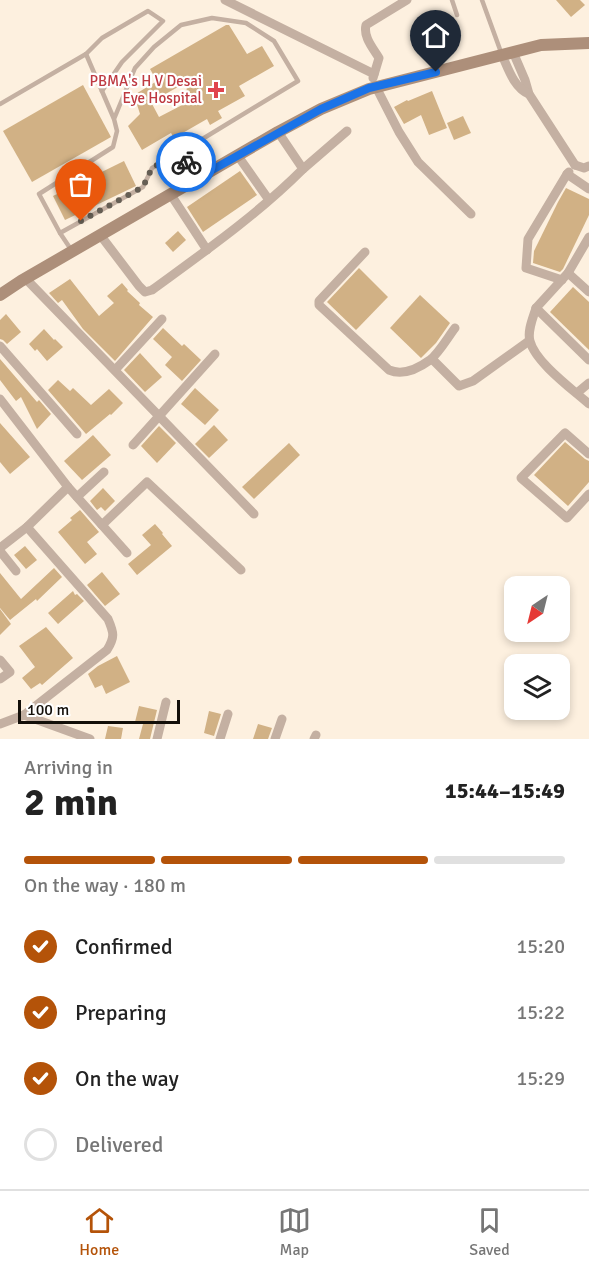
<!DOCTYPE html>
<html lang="en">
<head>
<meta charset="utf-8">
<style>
	:root { --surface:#fff; --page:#f6f6f6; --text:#222; --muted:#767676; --line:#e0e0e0; --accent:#b45309 }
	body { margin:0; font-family:Signika,sans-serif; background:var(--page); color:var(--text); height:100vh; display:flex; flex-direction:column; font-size:22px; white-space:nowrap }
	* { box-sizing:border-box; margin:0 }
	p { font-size:20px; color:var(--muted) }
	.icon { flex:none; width:33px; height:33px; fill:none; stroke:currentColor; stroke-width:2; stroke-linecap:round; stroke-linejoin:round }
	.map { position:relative; height:739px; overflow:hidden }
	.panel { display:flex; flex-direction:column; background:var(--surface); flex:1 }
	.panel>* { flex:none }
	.needle { width:39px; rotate:215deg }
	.tools { position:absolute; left:504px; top:576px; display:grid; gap:12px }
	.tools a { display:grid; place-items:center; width:66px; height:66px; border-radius:12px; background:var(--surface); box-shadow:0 3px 9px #0003; font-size:30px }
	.scale { position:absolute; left:18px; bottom:15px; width:162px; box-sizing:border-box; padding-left:6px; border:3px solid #130f09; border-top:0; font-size:16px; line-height:21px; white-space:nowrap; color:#130f09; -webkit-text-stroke:4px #fff; paint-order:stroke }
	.pin { position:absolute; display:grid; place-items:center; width:51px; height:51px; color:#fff; margin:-62px -26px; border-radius:50% 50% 50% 0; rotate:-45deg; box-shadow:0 0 6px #0007 }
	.pin .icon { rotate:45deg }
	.courier { position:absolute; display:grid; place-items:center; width:60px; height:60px; margin:-30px; border:4px solid #1a73e8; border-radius:50%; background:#fff; color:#222; box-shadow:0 2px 8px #0007 }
	.summary em { font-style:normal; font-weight:800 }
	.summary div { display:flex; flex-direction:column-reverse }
	.summary { display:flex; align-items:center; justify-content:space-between; height:102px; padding:0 24px }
	h1 { font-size:39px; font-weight:800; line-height:45px }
	.bar { display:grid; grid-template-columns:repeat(4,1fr); gap:9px 6px; align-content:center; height:72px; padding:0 24px }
	.bar i { height:8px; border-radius:4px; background:var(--line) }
	.bar .active { background:var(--accent) }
	.bar p { grid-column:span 4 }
	ol { padding:0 24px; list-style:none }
	li { display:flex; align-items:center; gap:18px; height:66px }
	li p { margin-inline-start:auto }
	li .icon { padding:6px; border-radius:50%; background:var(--accent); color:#fff; stroke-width:4 }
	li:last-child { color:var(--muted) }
	li i { width:33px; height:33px; border:3px solid var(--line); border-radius:50% }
	.tabs { display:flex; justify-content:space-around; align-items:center; height:84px; border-top:2px solid var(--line); background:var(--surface); font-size:16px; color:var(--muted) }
	.tabs a { display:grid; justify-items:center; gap:3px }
	.tabs .active { color:var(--accent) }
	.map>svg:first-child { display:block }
</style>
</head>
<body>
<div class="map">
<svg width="589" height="739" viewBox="0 0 589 739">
	<rect width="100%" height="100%" fill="#fdf0df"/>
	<g fill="#d1b185" fill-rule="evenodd">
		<path d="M556,0h24l5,5 -14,12z"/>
		<path d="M226,25h3l18,29 15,-8 12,20 -35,20 6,10 -27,15 4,7 -12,7 -3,-6 -33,19 -3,-5 -29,17 -14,-24 12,-12 -6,-19 23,-14 -7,-12zM187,82l-1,21 -27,14 -8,-15z"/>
		<path d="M83,85l28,52 -79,45 -29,-51z"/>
		<path d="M432,91l15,37 -18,7 -8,-20 -17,9 -10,-17 13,-7 1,1z"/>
		<path d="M463,116l8,17 -17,7 -7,-17z"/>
		<path d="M124,161l12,25 -71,34 -12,-24z"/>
		<path d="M240,171l17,24 -54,37 -16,-25z"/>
		<path d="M566,188l23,11v16l-26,54 -3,3 -27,-9 1,-12 24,-49z"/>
		<path d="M178,231l8,9 -13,12 -8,-9z"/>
		<path d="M359,268l29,29 -32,33 -29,-28z"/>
		<path d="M70,279l29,37 15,-13 -7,-7 15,-13 6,7 -1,1 13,12 -1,2 14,12 -38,44 -32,-32 -21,-29 -4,3 -9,-10z"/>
		<path d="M573,287l16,15v48l-39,-38z"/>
		<path d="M420,295l30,28 -14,20 -15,15 -31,-30z"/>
		<path d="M6,314l15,18 -14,12 -4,-4 -3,-1v-19z"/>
		<path d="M163,328l19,18 2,-2 17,16 -19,21 -17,-16 7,-8 -19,-18z"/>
		<path d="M44,329l10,11 1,-1 8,8 -16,14 -10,-12 -2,2 -6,-7z"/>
		<path d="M140,353l22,24 -17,15 -21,-22z"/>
		<path d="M0,359l37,43 2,-2 12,14 -14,15 -16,-32 -5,4 -16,-21z"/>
		<path d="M58,380l12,11 3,-3 18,17 18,-16 14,14 -12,12 -1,-1 -24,20 -38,-44z"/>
		<path d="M195,388l24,22 -14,15 -24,-21z"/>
		<path d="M0,423l30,34 -20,17 -10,-12z"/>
		<path d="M214,425l14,15 -19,18 -14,-14z"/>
		<path d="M159,426l17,17 -19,20 -16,-17z"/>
		<path d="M93,435l18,20 -29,25 -18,-19z"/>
		<path d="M565,442l20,17 4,2v21l-21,24 -34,-31z"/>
		<path d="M289,443l11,12 -46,44 -12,-12z"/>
		<path d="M103,488l12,13 -10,10 -4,-4 -4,3 -7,-9z"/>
		<path d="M80,510l19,22 -12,10 10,12 -12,10 -27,-32 14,-12 -2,-2z"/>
		<path d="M155,524l8,9 -1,1 10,12 -35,29 -9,-11 23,-19 -9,-10z"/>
		<path d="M25,546l12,14 -11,9 -12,-14z"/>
		<path d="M54,568l8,9 -25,24 -1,-2 -26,21 -10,-12v-35l21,26z"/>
		<path d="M102,572l18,22 -15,12 -18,-21z"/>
		<path d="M73,591l2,4 2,-1 7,7 -26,23 -10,-11z"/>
		<path d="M0,609l11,15 -11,11z"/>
		<path d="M46,627l27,31 -31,27 -2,-2 -9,6 -9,-11 13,-11 -16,-21z"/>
		<path d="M117,656l13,26 -24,12 -4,-9 -7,3 -7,-14 10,-8z"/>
		<path d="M139,706l18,4 -7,29h-11l4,-15 -8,-2z"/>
		<path d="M209,711l12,3 -7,22 -10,-3z"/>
		<path d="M258,724l14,4 -4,11h-15z"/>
		<path d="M108,726l15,2 -2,11h-16z"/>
	</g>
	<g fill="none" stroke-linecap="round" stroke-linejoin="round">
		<g stroke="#c4b0a2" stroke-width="4.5">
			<path d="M452,0l5,15"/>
			<path d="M482,0l20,55"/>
			<path d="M86,54l28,65 3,12 -4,16 -74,47 21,39 83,-46 9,-19 29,-16 117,-71 -24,-40 -28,-18 -34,-5 -31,7 -27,22 -19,21 -21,51"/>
			<path d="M0,104l86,-50 16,-16 46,-27 15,10 -41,41 -20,29"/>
			<path d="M181,152l15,27"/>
			<path d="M60,233l12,18"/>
		</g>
		<g stroke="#c4b0a2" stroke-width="9">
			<path d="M225,0l149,74"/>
			<path d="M513,52l12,28 4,14 46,71"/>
			<path d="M502,55c6,13 12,33 27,39"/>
			<path d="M373,78l6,-20c-6,-10 -16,-21 -13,-33l41,-25"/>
			<path d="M376,87l23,45 19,30 53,52"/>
			<path d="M238,156l31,44"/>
			<path d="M575,165l9,3 5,-2"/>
			<path d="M303,169l44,-38"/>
			<path d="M569,172l-2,2 22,15"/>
			<path d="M171,195l36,55"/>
			<path d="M101,236l38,50 6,6 7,-2c52,-38 105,-75 151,-121l-25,-37"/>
			<path d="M589,237l-21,36 -32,35 53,52"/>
			<path d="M365,252l-46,49v4l70,65c14,6 30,-2 41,-10 9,-7 18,-23 25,-32"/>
			<path d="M568,273l21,19"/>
			<path d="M26,279l228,235"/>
			<path d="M562,280l-36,-12 2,-29 39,-65"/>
			<path d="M536,308c-3,10 -9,23 -6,33 5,21 42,48 59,63"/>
			<path d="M0,346l77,88"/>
			<path d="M432,359l27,27 14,-5 56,-40"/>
			<path d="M115,370l47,-51"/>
			<path d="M577,393l12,-10"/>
			<path d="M0,399l68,88 59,66"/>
			<path d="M133,445l82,-91"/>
			<path d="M589,454l-24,-21 -44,45 46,40 22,-24"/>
			<path d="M77,497l27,-25"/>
			<path d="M102,525l45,-43 94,88"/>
			<path d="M0,548l27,-21 41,-40"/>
			<path d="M0,551l16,20"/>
			<path d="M0,660l10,12 -10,7"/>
			<path d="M24,715l83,-65c8,-13 7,-17 1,-31l-81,-92"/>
			<path d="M0,724l24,-9 66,24"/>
			<path d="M157,739l9,-37"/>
			<path d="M220,739l8,-25"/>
			<path d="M275,739l7,-20"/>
			<path d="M314,739l2,-4"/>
		</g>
		<path stroke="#ad8f7a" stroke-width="12" d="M0,295l21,-14 257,-149 43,-23 48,-20 172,-44 48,-2"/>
	</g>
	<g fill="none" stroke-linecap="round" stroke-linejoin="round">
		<path stroke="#655e54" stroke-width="6" stroke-dasharray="0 10.8" d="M81,221l62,-34 9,-19 29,-16 5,10"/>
		<path stroke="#1a73e8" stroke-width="8" d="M186,162l10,17 125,-70 48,-21 67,-16"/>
	</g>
	<path fill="#e0444e" stroke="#fff" stroke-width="2" d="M213 81h6v6h6v6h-6v6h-6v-6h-6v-6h6z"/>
	<g text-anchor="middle" stroke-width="4.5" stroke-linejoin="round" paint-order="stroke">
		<g font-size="15" fill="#be3a42" stroke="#fff" text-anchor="end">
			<text x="202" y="86">PBMA's H V Desai<tspan x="202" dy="17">Eye Hospital</tspan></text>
		</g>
	</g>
</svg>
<div class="tools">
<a><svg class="needle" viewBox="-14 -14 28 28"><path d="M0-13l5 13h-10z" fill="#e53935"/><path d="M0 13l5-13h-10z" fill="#767676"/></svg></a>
<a><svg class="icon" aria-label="layers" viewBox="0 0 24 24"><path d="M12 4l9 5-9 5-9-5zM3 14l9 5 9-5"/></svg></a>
</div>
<div class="scale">100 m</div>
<div class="pin" style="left:81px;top:221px;background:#ea580c"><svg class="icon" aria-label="bag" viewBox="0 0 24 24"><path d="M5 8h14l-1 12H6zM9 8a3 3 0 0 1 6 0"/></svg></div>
<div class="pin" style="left:436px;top:72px;background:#1f2937"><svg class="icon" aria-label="home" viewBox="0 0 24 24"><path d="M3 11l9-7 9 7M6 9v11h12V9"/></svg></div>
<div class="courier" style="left:186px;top:162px"><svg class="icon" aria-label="bike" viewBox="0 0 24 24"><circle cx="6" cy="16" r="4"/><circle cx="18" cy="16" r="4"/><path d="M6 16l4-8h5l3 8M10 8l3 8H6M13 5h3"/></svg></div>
</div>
<section class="panel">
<div class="summary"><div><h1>2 min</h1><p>Arriving in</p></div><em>15:44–15:49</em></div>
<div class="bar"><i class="active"></i><i class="active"></i><i class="active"></i><i></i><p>On the way · 180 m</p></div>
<ol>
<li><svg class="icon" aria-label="check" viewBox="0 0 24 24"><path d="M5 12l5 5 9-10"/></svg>Confirmed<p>15:20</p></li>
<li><svg class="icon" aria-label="check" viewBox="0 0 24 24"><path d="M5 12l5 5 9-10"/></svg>Preparing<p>15:22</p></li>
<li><svg class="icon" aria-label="check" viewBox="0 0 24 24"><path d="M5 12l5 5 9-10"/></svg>On the way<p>15:29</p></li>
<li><i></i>Delivered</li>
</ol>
</section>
<nav class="tabs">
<a class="active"><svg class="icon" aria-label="home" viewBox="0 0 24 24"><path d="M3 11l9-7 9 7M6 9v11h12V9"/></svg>Home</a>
<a><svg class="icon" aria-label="map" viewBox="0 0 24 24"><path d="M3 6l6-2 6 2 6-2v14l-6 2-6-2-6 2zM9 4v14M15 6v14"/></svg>Map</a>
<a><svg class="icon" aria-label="saved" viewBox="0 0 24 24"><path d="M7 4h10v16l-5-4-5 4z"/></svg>Saved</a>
</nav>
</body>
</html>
